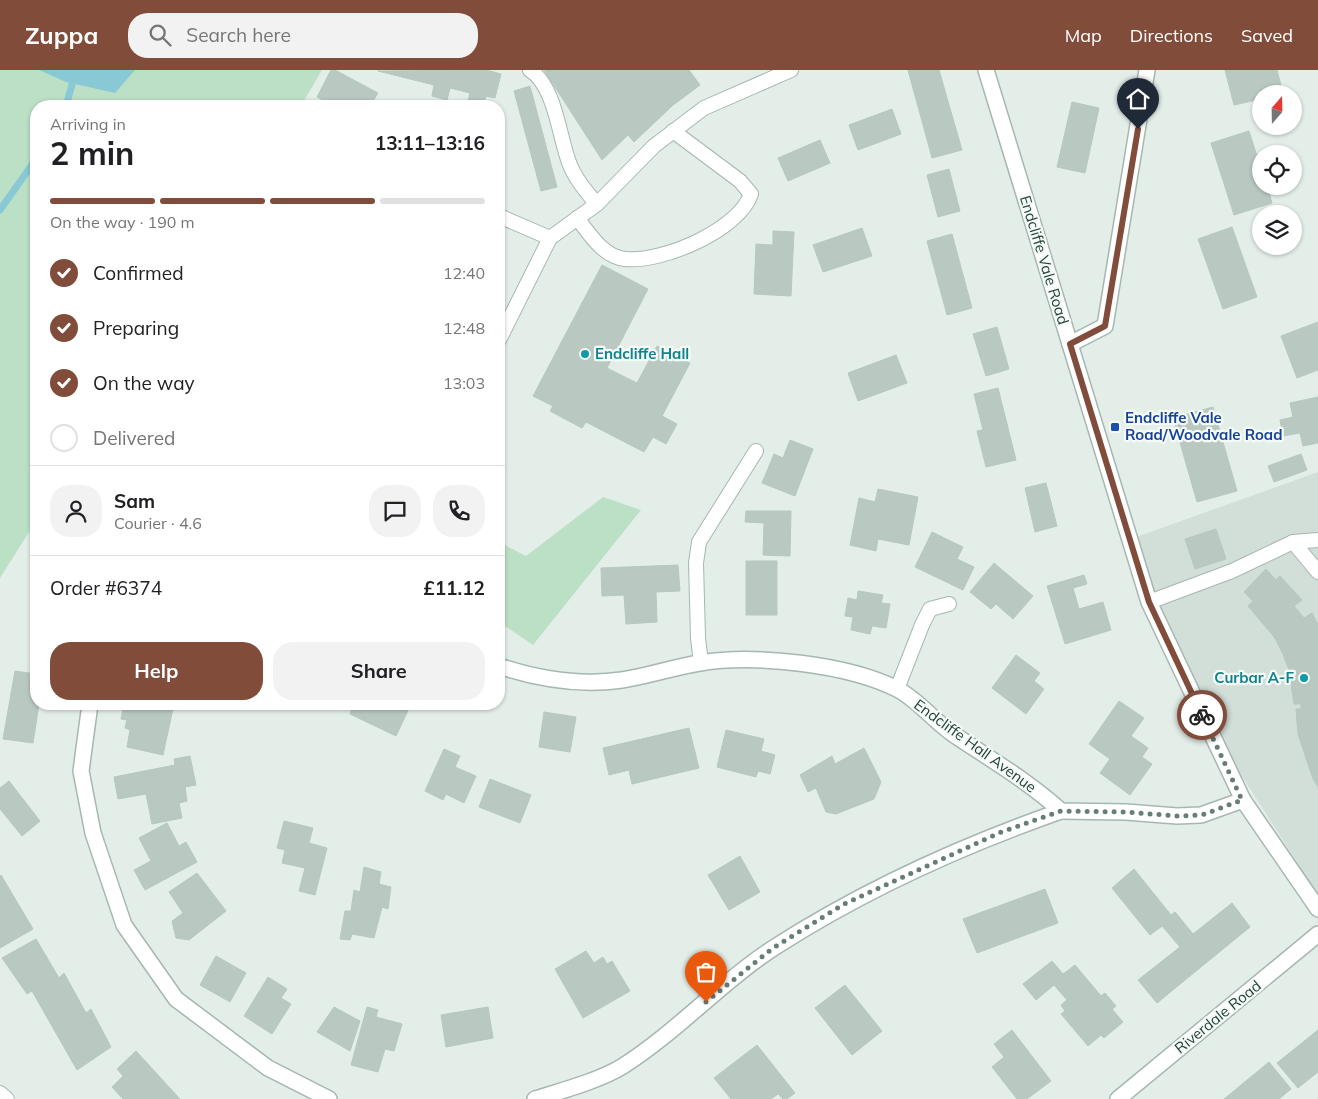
<!DOCTYPE html>
<html lang="en">
<head>
<meta charset="utf-8">
<style>
	:root { --surface:#fff; --page:#f2f2f2; --text:#202124; --muted:#757577; --line:#e0e0e0; --accent:#824c3b }
	body { margin:0; font-family:Mulish,sans-serif; background:var(--page); color:var(--text); height:100vh; display:flex; flex-direction:column; font-size:19px; white-space:nowrap }
	* { box-sizing:border-box; margin:0 }
	p { font-size:16px; color:var(--muted) }
	.icon { flex:none; width:28px; height:28px; fill:none; stroke:currentColor; stroke-width:2; stroke-linecap:round; stroke-linejoin:round }
	.map { position:relative; flex:1; overflow:hidden }
	.details { position:absolute; left:30px; top:30px; width:475px; height:610px; display:flex; flex-direction:column; background:var(--surface); border-radius:20px; box-shadow:0 1px 4px #0004 }
	.details>* { flex:none }
	.needle { width:32px; rotate:20deg }
	.tools { position:absolute; left:1252px; top:15px; display:grid; gap:10px }
	.tools a { display:grid; place-items:center; width:50px; height:50px; border-radius:50%; background:var(--surface); box-shadow:0 1px 4px #0004; font-size:25px }
	.pin { position:absolute; display:grid; place-items:center; width:42px; height:42px; color:#fff; margin:-51px -21px; border-radius:50% 50% 50% 0; rotate:-45deg; box-shadow:0 0 5px #0007 }
	.pin .icon { rotate:45deg }
	.courier { position:absolute; display:grid; place-items:center; width:50px; height:50px; margin:-25px; border:4px solid #824c3b; border-radius:50%; background:#fff; color:#222; box-shadow:0 1px 6px #0007 }
	.summary em { font-style:normal; font-weight:700 }
	.summary div { display:flex; flex-direction:column-reverse }
	.summary { display:flex; align-items:center; justify-content:space-between; height:85px; padding:0 20px }
	h1 { font-size:32px; font-weight:700; line-height:38px }
	.bar { display:grid; grid-template-columns:repeat(4,1fr); gap:8px 5px; align-content:center; height:60px; padding:0 20px }
	.bar i { height:6px; border-radius:4px; background:var(--line) }
	.bar .on { background:var(--accent) }
	.bar p { grid-column:span 4 }
	.line { display:flex; align-items:center; gap:12px; padding:0 20px; border-top:1px solid var(--line) }
	.line div { flex:1 }
	.round { display:grid; place-items:center; flex:none; width:52px; height:52px; border-radius:20px; background:var(--page) }
	ol { padding:0 20px; list-style:none }
	li { display:flex; align-items:center; gap:15px; height:55px }
	li p { margin-inline-start:auto }
	li .icon { padding:5px; border-radius:50%; background:var(--accent); color:#fff; stroke-width:4 }
	li:last-child { color:var(--muted) }
	li i { width:28px; height:28px; border:2px solid var(--line); border-radius:50% }
	.primary-button { display:flex; gap:10px; margin-top:auto; padding:10px 20px }
	.primary-button a { flex:1; height:58px; border-radius:20px; background:var(--accent); color:#fff; font-size:20px; font-weight:700; line-height:58px; text-align:center }
	.primary-button a+a { background:var(--page); color:var(--text) }
	header { display:flex; align-items:center; gap:30px; box-sizing:border-box; height:70px; padding:0 25px; background:var(--accent); color:#fff }
	header strong { font-size:24px }
	nav { display:flex; gap:28px; margin-inline-start:auto; font-size:18px }
	.search { width:350px; height:45px; background:var(--page); display:flex; align-items:center; gap:12px; box-sizing:border-box; padding:0 18px; border-radius:20px; color:var(--muted); font-size:19px }
	.map>svg:first-child { display:block }
</style>
</head>
<body>
<header>
<strong>Zuppa</strong>
<div class="search"><svg class="icon" aria-label="search" viewBox="0 0 24 24"><circle cx="10" cy="10" r="6"/><path d="M15 15l6 6"/></svg>Search here</div>
<nav><a>Map</a><a>Directions</a><a>Saved</a></nav>
</header>
<div class="map">
<svg width="1318" height="1029" viewBox="0 0 1318 1029">
	<rect width="100%" height="100%" fill="#e4eee9"/>
	<path fill="#d2ded8" d="M1318,402v423l-149,-233 -41,-122z"/>
	<g fill="#bce0c6">
		<path d="M0,0h322l-21,36h-265v415l-36,57z"/>
		<path d="M603,427l38,13 -108,135 -34,-23v-80l27,14z"/>
	</g>
	<path fill="#89c9d5" d="M39,0h96l-20,23 -49,-11z"/>
	<g fill="none" stroke-linecap="round" stroke-linejoin="round">
		<g stroke="#89c9d5" stroke-width="7">
			<path d="M66,36l10,-36"/>
			<path d="M0,140l36,-51"/>
		</g>
	</g>
	<g fill="#b9c9c2" stroke="#b5c8c1">
		<path d="M331,0h4l43,23 -8,13h-35l-18,-9z"/>
		<path d="M486,0l15,4 -6,24 -9,-2 -3,10h-16l3,-13 -20,-5 -3,12 -15,-4 2,-11 -56,-14z"/>
		<path d="M544,0h145l11,15 -28,21 -38,36 -6,-7 -26,25z"/>
		<path d="M908,0h31l23,80 -30,8z"/>
		<path d="M1225,0h52l6,23 -22,1v5l-27,6z"/>
		<path d="M530,16l27,101 -16,4 -27,-100z"/>
		<path d="M1072,32l27,6 -14,65 -28,-6z"/>
		<path d="M892,39l9,25 -43,16 -9,-25z"/>
		<path d="M1249,61l12,38v17h6l5,17 -38,12 -23,-72z"/>
		<path d="M820,70l10,23 -42,18 -10,-23z"/>
		<path d="M949,99l11,42 -22,6 -11,-42z"/>
		<path d="M1232,157l25,70 -34,12 -25,-70z"/>
		<path d="M862,158l10,28 -49,16 -10,-27z"/>
		<path d="M773,161l21,1 -3,64 -37,-2 2,-50 17,1z"/>
		<path d="M952,164l20,74 -25,7 -20,-74z"/>
		<path d="M602,195l46,24 -41,79 30,15 20,-37 33,17 -28,53 15,8 -11,20 -13,-7 -9,15 -58,-30 -4,6 -32,-17 3,-5 -20,-10z"/>
		<path d="M1318,252v48l-21,8 -16,-42z"/>
		<path d="M997,257l12,42 -23,7 -13,-42z"/>
		<path d="M896,285l11,28 -49,18 -10,-28z"/>
		<path d="M998,318l18,72 -30,7 -9,-36 6,-1 -9,-36z"/>
		<path d="M1318,327v46l-15,3 -3,-13 -17,3 -3,-16 13,-3 -3,-14z"/>
		<path d="M1213,337l24,84 -40,11 -24,-84z"/>
		<path d="M790,370l23,9 -18,47 -33,-13 12,-29 9,4z"/>
		<path d="M1301,384l6,16 -33,12 -6,-16z"/>
		<path d="M1046,413l11,43 -22,6 -10,-44z"/>
		<path d="M878,419l40,8 -9,48 -31,-6 -2,12 -26,-6 9,-47 16,4z"/>
		<path d="M746,441h45l-1,45 -27,-1 1,-32 -19,-1z"/>
		<path d="M1216,459l10,30 -31,10 -10,-30z"/>
		<path d="M932,462l31,15 -6,12 17,8 -11,23 -48,-23z"/>
		<rect x="746" y="491" width="31" height="54"/>
		<path d="M994,493l39,33 -20,23 -17,-15 -5,5 -21,-17z"/>
		<path d="M678,495l2,26 -24,1 1,30 -31,2 -2,-29 -22,1 -1,-28z"/>
		<path d="M1266,499l10,11 4,-4 22,24 -8,6 10,12 8,-5 6,12v162l-5,-8 -15,-45 -2,-25h5v-5h-7l-5,-34 -6,-16 -8,-16 -27,-32 5,-5 -9,-9z"/>
		<path d="M1084,505l3,9 -14,4 6,21 24,-7 8,28 -46,14 -18,-58z"/>
		<path d="M858,521l25,4 -2,8 9,1 -4,24 -14,-2 -2,8 -19,-4 2,-13 -8,-1 3,-18 9,2z"/>
		<path d="M1016,585l24,18 -6,8 10,8 -18,25 -34,-26z"/>
		<path d="M15,601l21,3v30h3l-6,39 -30,-4z"/>
		<path d="M1119,631l25,17 -13,18 17,12 -6,9 10,7 -22,31 -30,-22 10,-14 -21,-15z"/>
		<path d="M124,634h50l-11,51 -36,-8 3,-17 -5,-2 2,-8 -6,-1z"/>
		<path d="M354,634h57l-15,32 -46,-22z"/>
		<path d="M544,642l32,5 -6,35 -31,-5z"/>
		<path d="M689,658l10,40 -67,16 -3,-14 -20,5 -6,-27z"/>
		<path d="M726,660l38,9 -3,12 14,4 -5,19 -12,-3 -2,6 -39,-10z"/>
		<path d="M864,678l17,34 -7,17 -38,15 -10,-2 -10,-24 -8,4 -8,-17 32,-19 3,8z"/>
		<path d="M444,679l16,7 -5,11 21,9 -12,27 -18,-9 -3,6 -18,-9z"/>
		<path d="M190,686l6,29 -11,2 2,14 -8,2 3,15 -30,6 -6,-30 -28,5 -4,-22 61,-12 -1,-6z"/>
		<path d="M490,709l41,16 -11,28 -41,-16z"/>
		<path d="M9,711l31,40 -18,15 -22,-27v-21z"/>
		<path d="M284,751l29,7 -4,15 18,5 -12,47 -16,-4 6,-23 -23,-5 3,-13 -8,-2z"/>
		<path d="M167,753l12,23 7,-4 11,20 -52,28 -11,-20 17,-9 -12,-23z"/>
		<path d="M740,786l20,36 -31,18 -21,-35z"/>
		<path d="M364,797l17,5 -2,12 12,3 -3,22 -6,-2 -8,31 -22,-4 -2,6 -10,-1 5,-28h6l3,-21 6,2z"/>
		<path d="M1134,799l37,46 4,-3 18,22 39,-31 18,24 -93,76 -19,-23 42,-33 -18,-21 -12,9 -38,-47z"/>
		<path d="M197,803l29,38 -37,29 -13,-2 -4,-17 11,-8 -14,-21z"/>
		<path d="M1,805l32,54 -33,19v-72z"/>
		<path d="M1045,819l13,34 -81,30 -14,-34z"/>
		<path d="M36,869l23,39 5,-5 22,40 5,-4 20,38 -34,23 -45,-79 -5,3 -25,-36z"/>
		<path d="M586,881l8,12 9,-6 4,7 5,-3 18,30 -47,27 -28,-49z"/>
		<path d="M216,886l30,17 -16,29 -30,-17z"/>
		<path d="M1052,891l11,13 12,-9 26,31 4,-3 11,13 -4,3 11,13 -19,16 -3,-3 -13,11 -27,-32 4,-3 -4,-6 6,-5 -13,-15 -18,15 -13,-16z"/>
		<path d="M268,907l19,12 -6,9 10,6 -19,30 -28,-18z"/>
		<path d="M845,915l37,46 -30,24 -37,-47z"/>
		<path d="M334,937l26,14 -10,30 -33,-19z"/>
		<path d="M367,937l11,3 -2,7 26,7 -8,27 -9,-2 -7,23 -27,-7z"/>
		<path d="M488,937l5,31 -47,9 -5,-32z"/>
		<path d="M1012,960l39,51 -24,18h-10l-25,-32 12,-10 -10,-13z"/>
		<path d="M1318,960v42l-20,16 -21,-25z"/>
		<path d="M757,975l38,48 -8,6h-4l-5,-5 -7,5h-40l-17,-21z"/>
		<path d="M136,981l44,48h-57l-11,-12 11,-11 -6,-7z"/>
		<path d="M1269,992l22,27 -12,10h-55z"/>
	</g>
	<g fill="none" stroke-linecap="round" stroke-linejoin="round">
		<g stroke="#a6b7b1" stroke-width="16">
			<g id="service">
				<path d="M530,0c26,17 29,68 40,95 6,15 17,28 27,39"/>
				<path d="M499,146l51,22"/>
				<path d="M577,148c12,15 26,39 48,41 37,4 114,-29 126,-65l-11,-13 -67,-50"/>
				<path d="M499,270l51,-102 47,-34 57,-58 50,-38 87,-38"/>
				<path d="M1293,472l25,30"/>
				<path d="M1149,532l83,-31 61,-29 25,-2"/>
				<path d="M701,593l-3,-25 -2,-75 3,-21 57,-91"/>
				<path d="M897,619l25,-64 8,-16 19,-5"/>
				<path d="M0,1023l7,6"/>
			</g>
		</g>
		<g stroke="#a6b7b1" stroke-width="18">
			<g id="minor">
				<path d="M986,0l163,532 94,198 75,109"/>
				<path d="M1070,274l35,-18 42,-256"/>
				<path d="M499,596c39,13 81,20 123,14 26,-4 52,-13 78,-17 55,-9 147,1 197,26 20,10 37,32 56,45 37,25 75,47 108,77l65,1 51,4 24,-1 42,-15"/>
				<path d="M90,634l-9,67 12,62 31,92 52,74 92,69 61,31"/>
				<path d="M535,1029c26,-8 66,-19 88,-33 55,-35 98,-84 152,-119 89,-57 186,-101 286,-136"/>
				<path d="M1118,1029l200,-165"/>
			</g>
		</g>
		<use href="#service" stroke="#fff" stroke-width="14"/>
		<use href="#minor" stroke="#fff" stroke-width="15"/>
	</g>
	<g fill="none" stroke-linecap="round" stroke-linejoin="round">
		<path stroke="#667e77" stroke-width="5" stroke-dasharray="0 9" d="M706,932l67,-54 71,-44 157,-72 60,-21 65,1 51,4 25,-1 40,-15 -40,-85"/>
		<path stroke="#824c3b" stroke-width="6" d="M1138,59l-33,197 -35,18 79,258 53,113"/>
	</g>
	<g fill="#0f9aa8" stroke="#f5faf7" stroke-width="2">
		<circle cx="585" cy="284" r="5"/>
		<circle cx="1304" cy="608" r="5"/>
	</g>
	<rect fill="#1a4fb4" stroke="#f5faf7" stroke-width="2" x="1110" y="352" width="10" height="10" rx="2.5"/>
	<g text-anchor="middle" stroke-width="4.5" stroke-linejoin="round" paint-order="stroke">
		<g font-size="15" fill="#224139" stroke="#f5faf7">
			<text transform="translate(1044 190) rotate(73)" y="5">Endcliffe Vale Road</text>
			<text transform="translate(975 676) rotate(36)" y="5">Endcliffe Hall Avenue</text>
			<text transform="translate(1218 947) rotate(-39)" y="5">Riverdale Road</text>
		</g>
		<g font-size="15" font-weight="bold" fill="#0d838f" stroke="#f5faf7" text-anchor="start">
			<text x="595" y="289">Endcliffe Hall</text>
			<text x="1294" y="613" text-anchor="end">Curbar A-F</text>
		</g>
		<g font-size="15" font-weight="bold" fill="#164399" stroke="#f5faf7" text-anchor="start">
			<text x="1125" y="353">Endcliffe Vale<tspan x="1125" dy="17">Road/Woodvale Road</tspan></text>
		</g>
	</g>
</svg>
<div class="tools">
<a><svg class="needle" viewBox="-14 -14 28 28"><path d="M0-13l5 13h-10z" fill="#e53935"/><path d="M0 13l5-13h-10z" fill="#757577"/></svg></a>
<a><svg class="icon" aria-label="locate" viewBox="0 0 24 24"><circle cx="12" cy="12" r="6"/><path d="M12 2v4M12 18v4M2 12h4M18 12h4"/></svg></a>
<a><svg class="icon" aria-label="layers" viewBox="0 0 24 24"><path d="M12 4l9 5-9 5-9-5zM3 14l9 5 9-5"/></svg></a>
</div>
<div class="pin" style="left:706px;top:932px;background:#ea580c"><svg class="icon" aria-label="bag" viewBox="0 0 24 24"><path d="M5 8h14l-1 12H6zM9 8a3 3 0 0 1 6 0"/></svg></div>
<div class="pin" style="left:1138px;top:59px;background:#1f2937"><svg class="icon" aria-label="home" viewBox="0 0 24 24"><path d="M3 11l9-7 9 7M6 9v11h12V9"/></svg></div>
<div class="courier" style="left:1202px;top:645px"><svg class="icon" aria-label="bike" viewBox="0 0 24 24"><circle cx="6" cy="16" r="4"/><circle cx="18" cy="16" r="4"/><path d="M6 16l4-8h5l3 8M10 8l3 8H6M13 5h3"/></svg></div>
<section class="details">
<div class="summary"><div><h1>2 min</h1><p>Arriving in</p></div><em>13:11–13:16</em></div>
<div class="bar"><i class="on"></i><i class="on"></i><i class="on"></i><i></i><p>On the way · 190 m</p></div>
<ol>
<li><svg class="icon" aria-label="check" viewBox="0 0 24 24"><path d="M5 12l5 5 9-10"/></svg>Confirmed<p>12:40</p></li>
<li><svg class="icon" aria-label="check" viewBox="0 0 24 24"><path d="M5 12l5 5 9-10"/></svg>Preparing<p>12:48</p></li>
<li><svg class="icon" aria-label="check" viewBox="0 0 24 24"><path d="M5 12l5 5 9-10"/></svg>On the way<p>13:03</p></li>
<li><i></i>Delivered</li>
</ol>
<div class="line" style="height:90px"><a class="round"><svg class="icon" aria-label="person" viewBox="0 0 24 24"><circle cx="12" cy="8" r="4"/><path d="M4 21q1-7 8-7t8 7"/></svg></a><div><b>Sam</b><p>Courier · 4.6</p></div><a class="round"><svg class="icon" aria-label="chat" viewBox="0 0 24 24"><path d="M4 5h16v11H9l-5 4z"/></svg></a><a class="round"><svg class="icon" aria-label="phone" viewBox="0 0 24 24"><path d="M5 4h4l2 5-3 2q2 4 5 5l2-3 5 2v4C11 20 4 13 5 4z"/></svg></a></div>
<div class="line" style="height:65px"><div>Order #6374</div><b>£11.12</b></div>
<div class="primary-button"><a>Help</a><a>Share</a></div>
</section>
</div>
</body>
</html>
